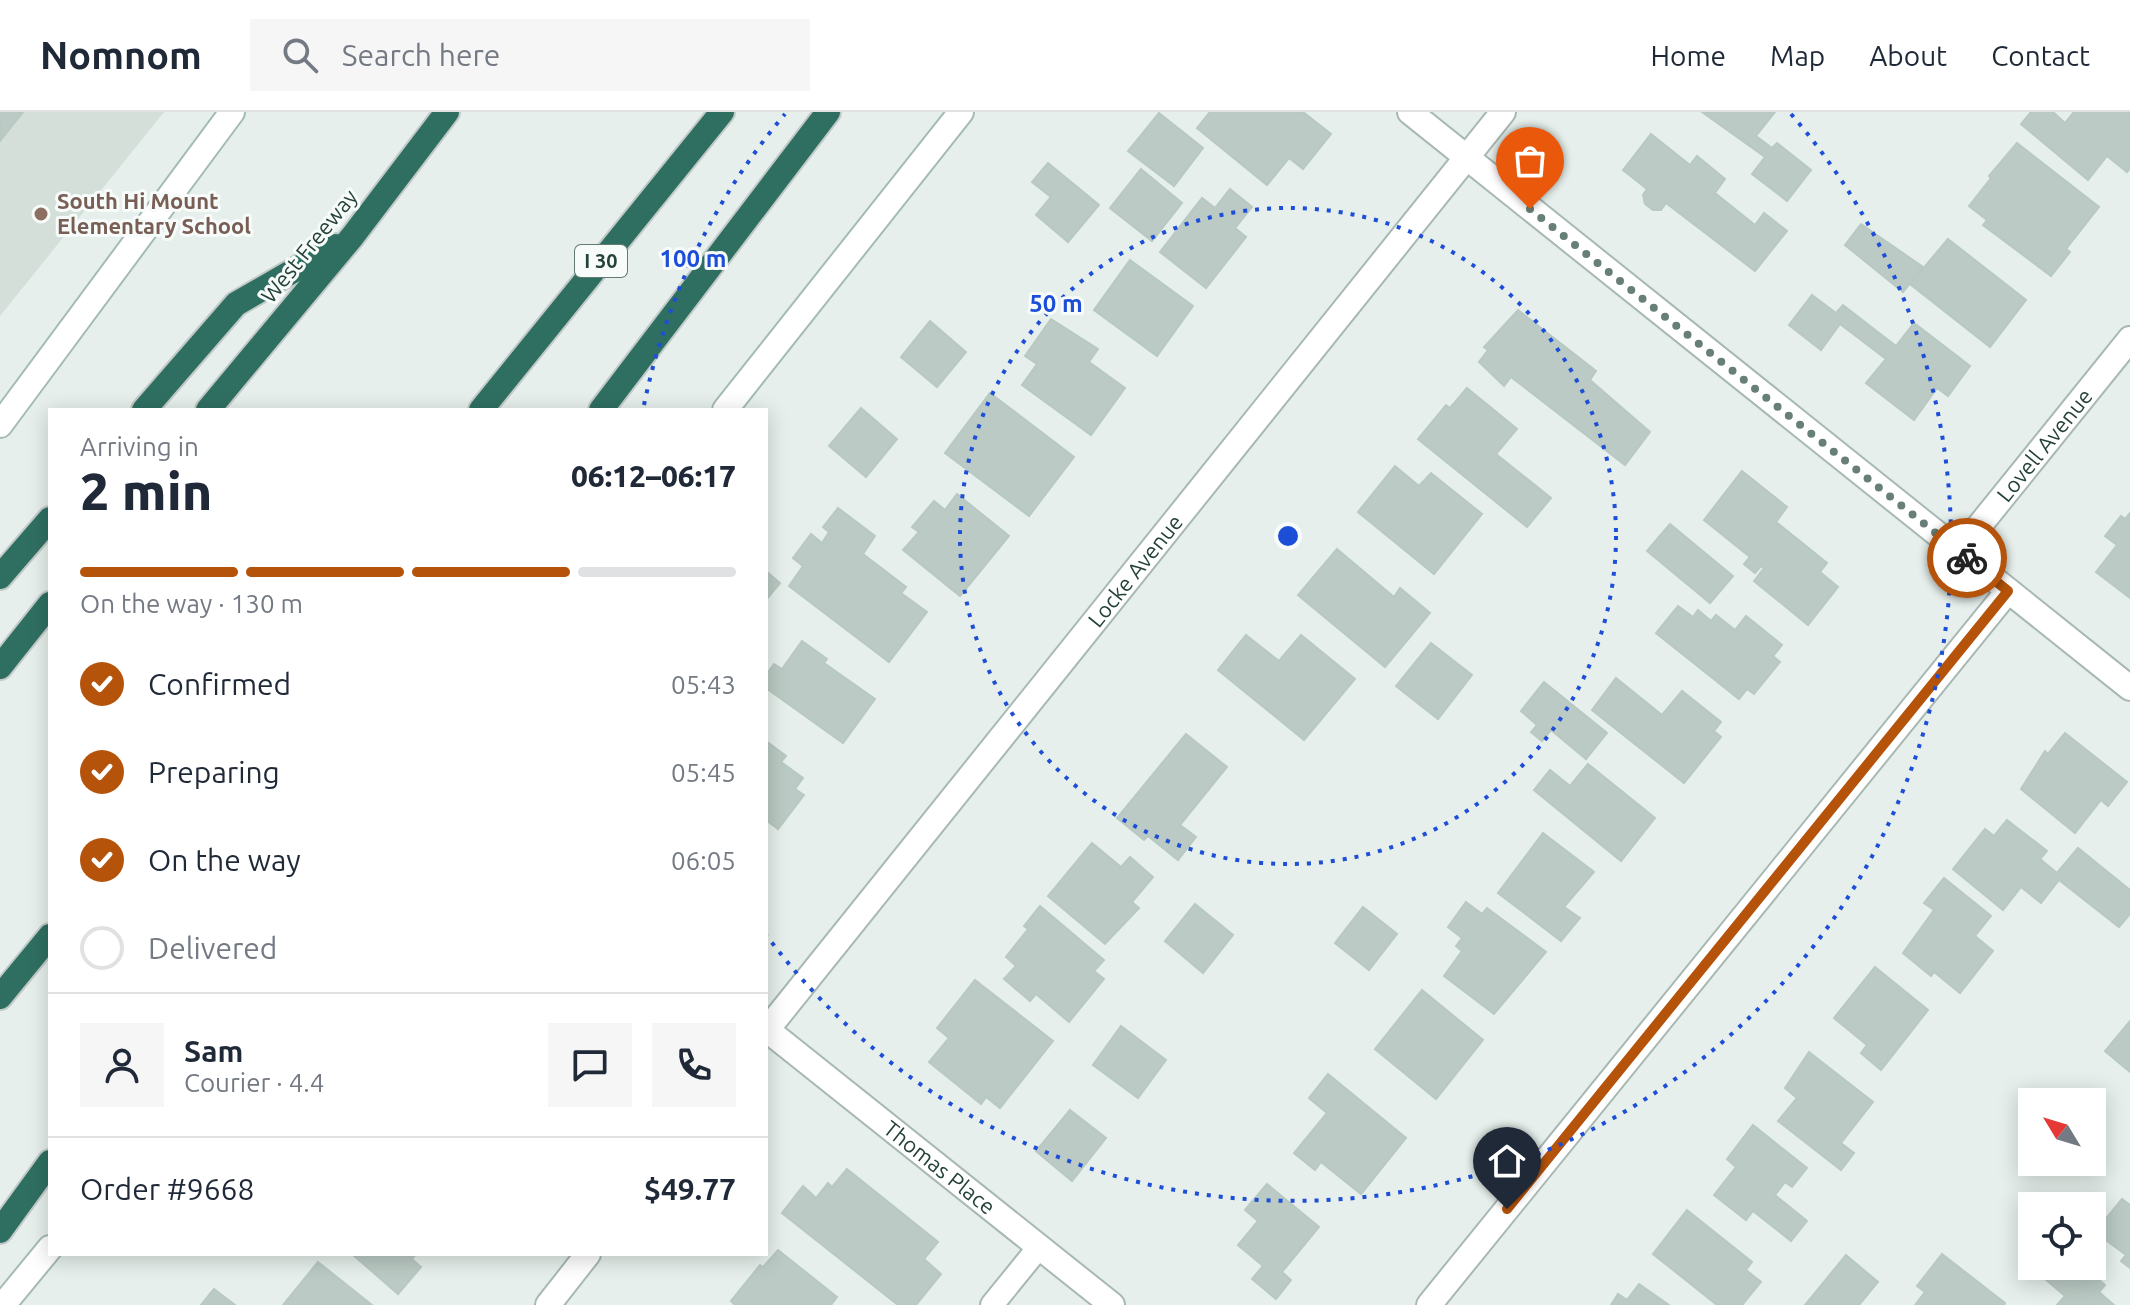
<!DOCTYPE html>
<html lang="en">
<head>
<meta charset="utf-8">
<style>
	:root { --surface:#fff; --page:#f6f6f7; --text:#1f2937; --muted:#747a83; --line:#e0e1e3; --accent:#b45309 }
	body { margin:0; font-family:Ubuntu,sans-serif; background:var(--page); color:var(--text); height:100vh; display:flex; flex-direction:column; font-size:30px; white-space:nowrap }
	* { box-sizing:border-box; margin:0 }
	p { font-size:26px; color:var(--muted) }
	.icon { flex:none; width:44px; height:44px; fill:none; stroke:currentColor; stroke-width:2; stroke-linecap:round; stroke-linejoin:round }
	.map { position:relative; flex:1; overflow:hidden }
	.side { position:absolute; left:48px; top:296px; width:720px; height:848px; display:flex; flex-direction:column; background:var(--surface); border-radius:0px; box-shadow:0 4px 20px #0003 }
	.side>* { flex:none }
	.needle { width:52px; rotate:308deg }
	.controls { position:absolute; left:2018px; top:976px; display:grid; gap:16px }
	.controls a { display:grid; place-items:center; width:88px; height:88px; border-radius:0px; background:var(--surface); box-shadow:0 4px 20px #0003; font-size:40px }
	.pin { position:absolute; display:grid; place-items:center; width:68px; height:68px; color:#fff; margin:-82px -34px; border-radius:50% 50% 50% 0; rotate:-45deg; box-shadow:0 0 8px #0007 }
	.pin .icon { rotate:45deg }
	.courier { position:absolute; display:grid; place-items:center; width:80px; height:80px; margin:-40px; border:6px solid #b45309; border-radius:50%; background:#fff; color:#222; box-shadow:0 2px 10px #0007 }
	.summary em { font-style:normal; font-weight:800 }
	.summary div { display:flex; flex-direction:column-reverse }
	.summary { display:flex; align-items:center; justify-content:space-between; height:136px; padding:0 32px }
	h1 { font-size:52px; font-weight:800; line-height:60px }
	.bar { display:grid; grid-template-columns:repeat(4,1fr); gap:12px 8px; align-content:center; height:96px; padding:0 32px }
	.bar i { height:10px; border-radius:6px; background:var(--line) }
	.bar .current { background:var(--accent) }
	.bar p { grid-column:span 4 }
	.line { display:flex; align-items:center; gap:20px; padding:0 32px; border-top:2px solid var(--line) }
	.line div { flex:1 }
	.round { display:grid; place-items:center; flex:none; width:84px; height:84px; border-radius:0px; background:var(--page) }
	ol { padding:0 32px; list-style:none }
	li { display:flex; align-items:center; gap:24px; height:88px }
	li p { margin-inline-start:auto }
	li .icon { padding:8px; border-radius:50%; background:var(--accent); color:#fff; stroke-width:4 }
	li:last-child { color:var(--muted) }
	li i { width:44px; height:44px; border:4px solid var(--line); border-radius:50% }
	header { display:flex; align-items:center; gap:48px; box-sizing:border-box; height:112px; padding:0 40px; background:var(--surface); border-bottom:2px solid var(--line) }
	header strong { font-size:38px }
	nav { display:flex; gap:44px; margin-inline-start:auto; font-size:28px }
	.search { width:560px; height:72px; background:var(--page); display:flex; align-items:center; gap:20px; box-sizing:border-box; padding:0 28px; border-radius:0px; color:var(--muted); font-size:30px }
	.map>svg:first-child { display:block }
</style>
</head>
<body>
<header>
<strong>Nomnom</strong>
<div class="search"><svg class="icon" aria-label="search" viewBox="0 0 24 24"><circle cx="10" cy="10" r="6"/><path d="M15 15l6 6"/></svg>Search here</div>
<nav><a>Home</a><a>Map</a><a>About</a><a>Contact</a></nav>
</header>
<div class="map">
<svg width="2130" height="1193" viewBox="0 0 2130 1193">
	<rect width="100%" height="100%" fill="#e6efeb"/>
	<path fill="#d4dfda" d="M0,0h164l-164,204z"/>
	<g fill="#bbcac4" stroke="#b8c9c2" stroke-width="2">
		<path d="M0,0h23l-23,29z"/>
		<path d="M1210,0h93l28,22 -28,35 -14,-11 -22,27 -70,-57z"/>
		<path d="M1702,0h73l-19,24 16,12 5,-5 34,27 -24,31 -35,-27 13,-17z"/>
		<path d="M2031,0h22l12,11 9,-11h56v56l-3,4 -20,-16 -19,24 -67,-56z"/>
		<path d="M1159,1l44,35 -29,38 -46,-35z"/>
		<path d="M1651,22l39,31 7,-9 28,23 -10,14 40,32 9,-12 23,18 -32,40 -89,-68 -5,7h-8l-8,-6 -2,-9 4,-6 -24,-19z"/>
		<path d="M2017,31l82,64 -33,42 4,3 -19,24 -68,-51 4,-5 -18,-14 22,-28 -2,-2z"/>
		<path d="M1048,51l51,42 -31,37 -32,-27 15,-18 -19,-15z"/>
		<path d="M1141,57l41,34 -30,38 -42,-33z"/>
		<path d="M1230,77l22,18 -17,21 11,9 -40,51 -46,-36 42,-54 13,10z"/>
		<path d="M1861,112l62,43 -20,25 -58,-47z"/>
		<path d="M1948,127l78,61 -36,47 -80,-63z"/>
		<path d="M1130,148l63,46 -36,50 -63,-46z"/>
		<path d="M1812,183l24,18 7,-8 53,41 18,-23 56,43 -22,30 -11,-8 -23,32 -48,-37 20,-24 -46,-35 -19,26 -32,-25z"/>
		<path d="M1518,198l78,61 -6,9 60,52 -25,33 -114,-88 -7,9 -25,-24 9,-12 -4,-3z"/>
		<path d="M1051,207l47,30 -9,13 36,26 -34,47 -69,-50 15,-21 -12,-8z"/>
		<path d="M930,209l36,31 -29,35 -36,-30z"/>
		<path d="M1467,276l50,41 -21,25 55,44 -24,29 -109,-88 28,-34 4,3z"/>
		<path d="M990,281l84,64 -45,59 -84,-63z"/>
		<path d="M861,296l36,31 -31,38 -37,-31z"/>
		<path d="M1395,354l24,20 12,-13 51,41 -48,60 -76,-62z"/>
		<path d="M1742,359l45,36 -11,15 51,41 -7,9 18,15 -30,38 -54,-44 10,-13 -3,-2 -6,7 -11,-9 6,-7 -46,-37z"/>
		<path d="M957,382l52,42 -49,60 -57,-46 16,-18 -7,-5 22,-26 11,9z"/>
		<path d="M838,396l37,28 -12,18 43,33 -5,6 26,19 -38,50 -100,-76 14,-20 -10,-8 18,-24 11,9 7,-11 -6,-5z"/>
		<path d="M2130,401v85l-34,-26 21,-27 -12,-9 16,-20 4,3z"/>
		<path d="M1670,412l63,52 -23,27 -63,-52z"/>
		<path d="M1337,437l57,48 6,-9 30,25 -45,54 -87,-72z"/>
		<path d="M766,459l14,12 -14,17z"/>
		<path d="M1678,494l15,11 5,-7 13,11 5,-6 19,15 11,-14 36,29 -9,11 7,6 -26,32 -7,-5 -8,10 -83,-66z"/>
		<path d="M1246,523l33,26 22,-26 54,44 -51,61 -86,-70z"/>
		<path d="M802,529l25,18 -3,4 51,36 -32,44 -77,-55v-13l8,-11 8,5z"/>
		<path d="M1431,531l41,32 -34,44 -42,-33z"/>
		<path d="M1616,566l46,37 20,-24 39,31 -7,9 7,6 -37,46 -92,-73z"/>
		<path d="M1544,570l63,51 -21,26 -35,-29 -9,11 -11,-9 6,-7 -16,-14z"/>
		<path d="M2065,621l62,49 -19,24 -7,-6 -26,33 -54,-44 24,-38 3,3z"/>
		<path d="M1186,622l41,33 -47,58 16,12 -18,23 -30,-24 -4,4 -27,-22z"/>
		<path d="M766,629l20,15 -5,6 22,16 -8,11 9,6 -26,34 -12,-9z"/>
		<path d="M1588,652l67,54 -34,43 -87,-71 16,-20 20,16z"/>
		<path d="M2007,708l40,31 -7,8 17,14 21,-25 52,42v24l-11,13 -60,-47 -18,23 -20,-16 -18,23 -50,-41 32,-40 9,7z"/>
		<path d="M1543,721l51,39 -30,35 16,11 -19,23 -63,-48z"/>
		<path d="M1092,731l29,24 9,-10 23,20 -21,25 7,6 -34,36 -57,-48z"/>
		<path d="M1944,766l47,38 -16,20 18,15 -33,42 -26,-21 -3,4 -28,-23 31,-43 -10,-7z"/>
		<path d="M1466,790l16,12 5,-6 59,44 -52,62 -50,-38 18,-25 -6,-5 6,-8 -14,-11z"/>
		<path d="M1195,792l38,31 -30,38 -38,-32z"/>
		<path d="M1040,794l64,54 -10,11 10,8 -35,43 -33,-28 -6,7 -26,-22 12,-13 -10,-9 22,-28 -4,-3z"/>
		<path d="M1363,795l34,27 -28,36 -34,-27z"/>
		<path d="M1875,855l53,43 -47,60 -20,-17 6,-8 -33,-27z"/>
		<path d="M975,868l78,61 -53,67 -14,-11 -5,7 -52,-42 20,-24 -12,-10z"/>
		<path d="M1422,878l61,50 -47,59 -61,-50z"/>
		<path d="M2130,909v51l-25,-21z"/>
		<path d="M1121,914l45,34 -28,38 -45,-33z"/>
		<path d="M1809,940l64,50 -32,41 13,10 -13,17 -63,-49 19,-23 -12,-10z"/>
		<path d="M1328,962l78,64 -45,56 -40,-32 -6,8 -21,-17 33,-40 -18,-15z"/>
		<path d="M1070,998l36,28 -34,43 -36,-30z"/>
		<path d="M1753,1013l54,43 -15,19 -7,-5 -10,13 32,26 -16,20 -38,-30 -7,9 -32,-25 22,-28 -9,-8z"/>
		<path d="M847,1057l91,73 -14,17 17,15 -25,31h-18l-116,-92 21,-27 13,12 12,-15 4,4z"/>
		<path d="M1267,1072l52,43 -37,45 9,8 -15,19 -24,-20 11,-13 -25,-21 20,-24 -13,-11z"/>
		<path d="M2122,1087l8,6v63l-9,-7 5,-6 -31,-23z"/>
		<path d="M1687,1098l65,52 -6,8 15,12 -19,23h-25l-64,-51z"/>
		<path d="M778,1138l59,47 -6,8h-96l-4,-4 29,-36 3,2z"/>
		<path d="M352,1142h64l-4,5 9,8 -23,27z"/>
		<path d="M1942,1142l63,49 -1,2h-89l10,-13 -8,-6z"/>
		<path d="M1846,1143l32,27 -19,23h-54z"/>
		<path d="M318,1150l54,43h-89z"/>
		<path d="M2057,1154h27l21,19 -6,7 15,13h-57l8,-9 -20,-17z"/>
		<path d="M1639,1172l30,21h-58l7,-11 9,6z"/>
		<path d="M214,1177l21,16h-34z"/>
	</g>
	<g fill="none" stroke-linecap="round" stroke-linejoin="round">
		<g stroke="#a8b8b2" stroke-width="26">
			<path id="service" d="M992,1193l47,-58"/>
		</g>
		<g stroke="#a8b8b2" stroke-width="28">
			<g id="minor">
				<path id="s1" d="M1959,439l171,-212"/>
				<path id="s2" d="M766,917l346,276"/>
				<path id="s3" d="M766,919l737,-919"/>
				<path d="M548,1193l40,-51"/>
				<path d="M1429,1193l579,-714"/>
			</g>
		</g>
		<g stroke="#a8b8b2" stroke-width="28">
			<path id="tertiary" d="M1410,0l720,576"/>
		</g>
		<g stroke="#a4bbb3" stroke-width="28">
			<g id="secondary">
				<path d="M725,298l236,-298"/>
				<path d="M0,313l232,-313"/>
				<path d="M3,1193l47,-57"/>
			</g>
		</g>
		<g stroke="#c2cac8" stroke-width="28">
			<g id="motorway">
				<path d="M144,298l92,-106 100,-58"/>
				<path d="M208,298l144,-173 95,-125"/>
				<path d="M481,298l241,-298"/>
				<path d="M601,298l227,-298"/>
				<path d="M0,465l50,-58"/>
				<path d="M0,555l50,-63"/>
				<path d="M0,885l50,-61"/>
				<path d="M0,1119l50,-69"/>
			</g>
		</g>
		<use href="#service" stroke="#fff" stroke-width="22"/>
		<use href="#minor" stroke="#fff" stroke-width="24"/>
		<use href="#tertiary" stroke="#fff" stroke-width="24"/>
		<use href="#secondary" stroke="#fff" stroke-width="24"/>
		<use href="#motorway" stroke="#2f6f62" stroke-width="24"/>
	</g>
	<g fill="none" stroke-linecap="round" stroke-linejoin="round">
		<path stroke="#687f78" stroke-width="8" stroke-dasharray="0 14.4" d="M1530,97l437,349"/>
		<path stroke="#b45309" stroke-width="10" d="M1507,1097l501,-618 -41,-33"/>
	</g>
	<g fill="none" stroke="#1d4ed8" stroke-width="4" stroke-dasharray="4 8">
		<circle cx="1288" cy="424" r="328"/>
		<path d="M644 293A657 657 0 0 1 785 2M1791 2A657 657 0 1 1 767 824"/>
	</g>
	<circle fill="#8d6e63" stroke="#f7fbf9" stroke-width="3" cx="41" cy="102" r="8"/>
	<g text-anchor="middle" stroke-width="6" stroke-linejoin="round" paint-order="stroke">
		<rect fill="#f7fbf9" stroke="#637a73" stroke-width="2" x="575" y="133" width="52" height="32" rx="6"/>
		<g font-size="20" font-weight="bold" fill="#24423a">
			<text x="601" y="156">I 30</text>
		</g>
		<g font-size="22" font-weight="bold" fill="#785e54" stroke="#f7fbf9" text-anchor="start">
			<text x="57" y="97">South Hi Mount<tspan x="57" dy="25">Elementary School</tspan></text>
		</g>
		<g font-size="22" fill="#24423a" stroke="#f7fbf9">
			<text transform="translate(309 134) rotate(-51)" y="8">West Freeway</text>
			<text dy="8" stroke="none"><textPath href="#s1" startOffset="136">Lovell Avenue</textPath></text>
			<text dy="8" stroke="none"><textPath href="#s3" startOffset="590">Locke Avenue</textPath></text>
			<text dy="8" stroke="none"><textPath href="#s2" startOffset="222">Thomas Place</textPath></text>
		</g>
	</g>
	<circle cx="1288" cy="424" r="12" fill="#1d4ed8" stroke="#f7fbf9" stroke-width="4"/>
	<g font-size="24" text-anchor="middle" font-weight="bold" fill="#1d4ed8" stroke="#f7fbf9" stroke-width="6" stroke-linejoin="round" paint-order="stroke">
		<text x="693" y="155">100 m</text>
		<text x="1056" y="200">50 m</text>
	</g>
</svg>
<div class="controls">
<a><svg class="needle" viewBox="-14 -14 28 28"><path d="M0-13l5 13h-10z" fill="#e53935"/><path d="M0 13l5-13h-10z" fill="#747a83"/></svg></a>
<a><svg class="icon" aria-label="locate" viewBox="0 0 24 24"><circle cx="12" cy="12" r="6"/><path d="M12 2v4M12 18v4M2 12h4M18 12h4"/></svg></a>
</div>
<div class="pin" style="left:1530px;top:97px;background:#ea580c"><svg class="icon" aria-label="bag" viewBox="0 0 24 24"><path d="M5 8h14l-1 12H6zM9 8a3 3 0 0 1 6 0"/></svg></div>
<div class="pin" style="left:1507px;top:1097px;background:#1f2937"><svg class="icon" aria-label="home" viewBox="0 0 24 24"><path d="M3 11l9-7 9 7M6 9v11h12V9"/></svg></div>
<div class="courier" style="left:1967px;top:446px"><svg class="icon" aria-label="bike" viewBox="0 0 24 24"><circle cx="6" cy="16" r="4"/><circle cx="18" cy="16" r="4"/><path d="M6 16l4-8h5l3 8M10 8l3 8H6M13 5h3"/></svg></div>
<section class="side">
<div class="summary"><div><h1>2 min</h1><p>Arriving in</p></div><em>06:12–06:17</em></div>
<div class="bar"><i class="current"></i><i class="current"></i><i class="current"></i><i></i><p>On the way · 130 m</p></div>
<ol>
<li><svg class="icon" aria-label="check" viewBox="0 0 24 24"><path d="M5 12l5 5 9-10"/></svg>Confirmed<p>05:43</p></li>
<li><svg class="icon" aria-label="check" viewBox="0 0 24 24"><path d="M5 12l5 5 9-10"/></svg>Preparing<p>05:45</p></li>
<li><svg class="icon" aria-label="check" viewBox="0 0 24 24"><path d="M5 12l5 5 9-10"/></svg>On the way<p>06:05</p></li>
<li><i></i>Delivered</li>
</ol>
<div class="line" style="height:144px"><a class="round"><svg class="icon" aria-label="person" viewBox="0 0 24 24"><circle cx="12" cy="8" r="4"/><path d="M4 21q1-7 8-7t8 7"/></svg></a><div><b>Sam</b><p>Courier · 4.4</p></div><a class="round"><svg class="icon" aria-label="chat" viewBox="0 0 24 24"><path d="M4 5h16v11H9l-5 4z"/></svg></a><a class="round"><svg class="icon" aria-label="phone" viewBox="0 0 24 24"><path d="M5 4h4l2 5-3 2q2 4 5 5l2-3 5 2v4C11 20 4 13 5 4z"/></svg></a></div>
<div class="line" style="height:104px"><div>Order #9668</div><b>$49.77</b></div>
</section>
</div>
</body>
</html>
